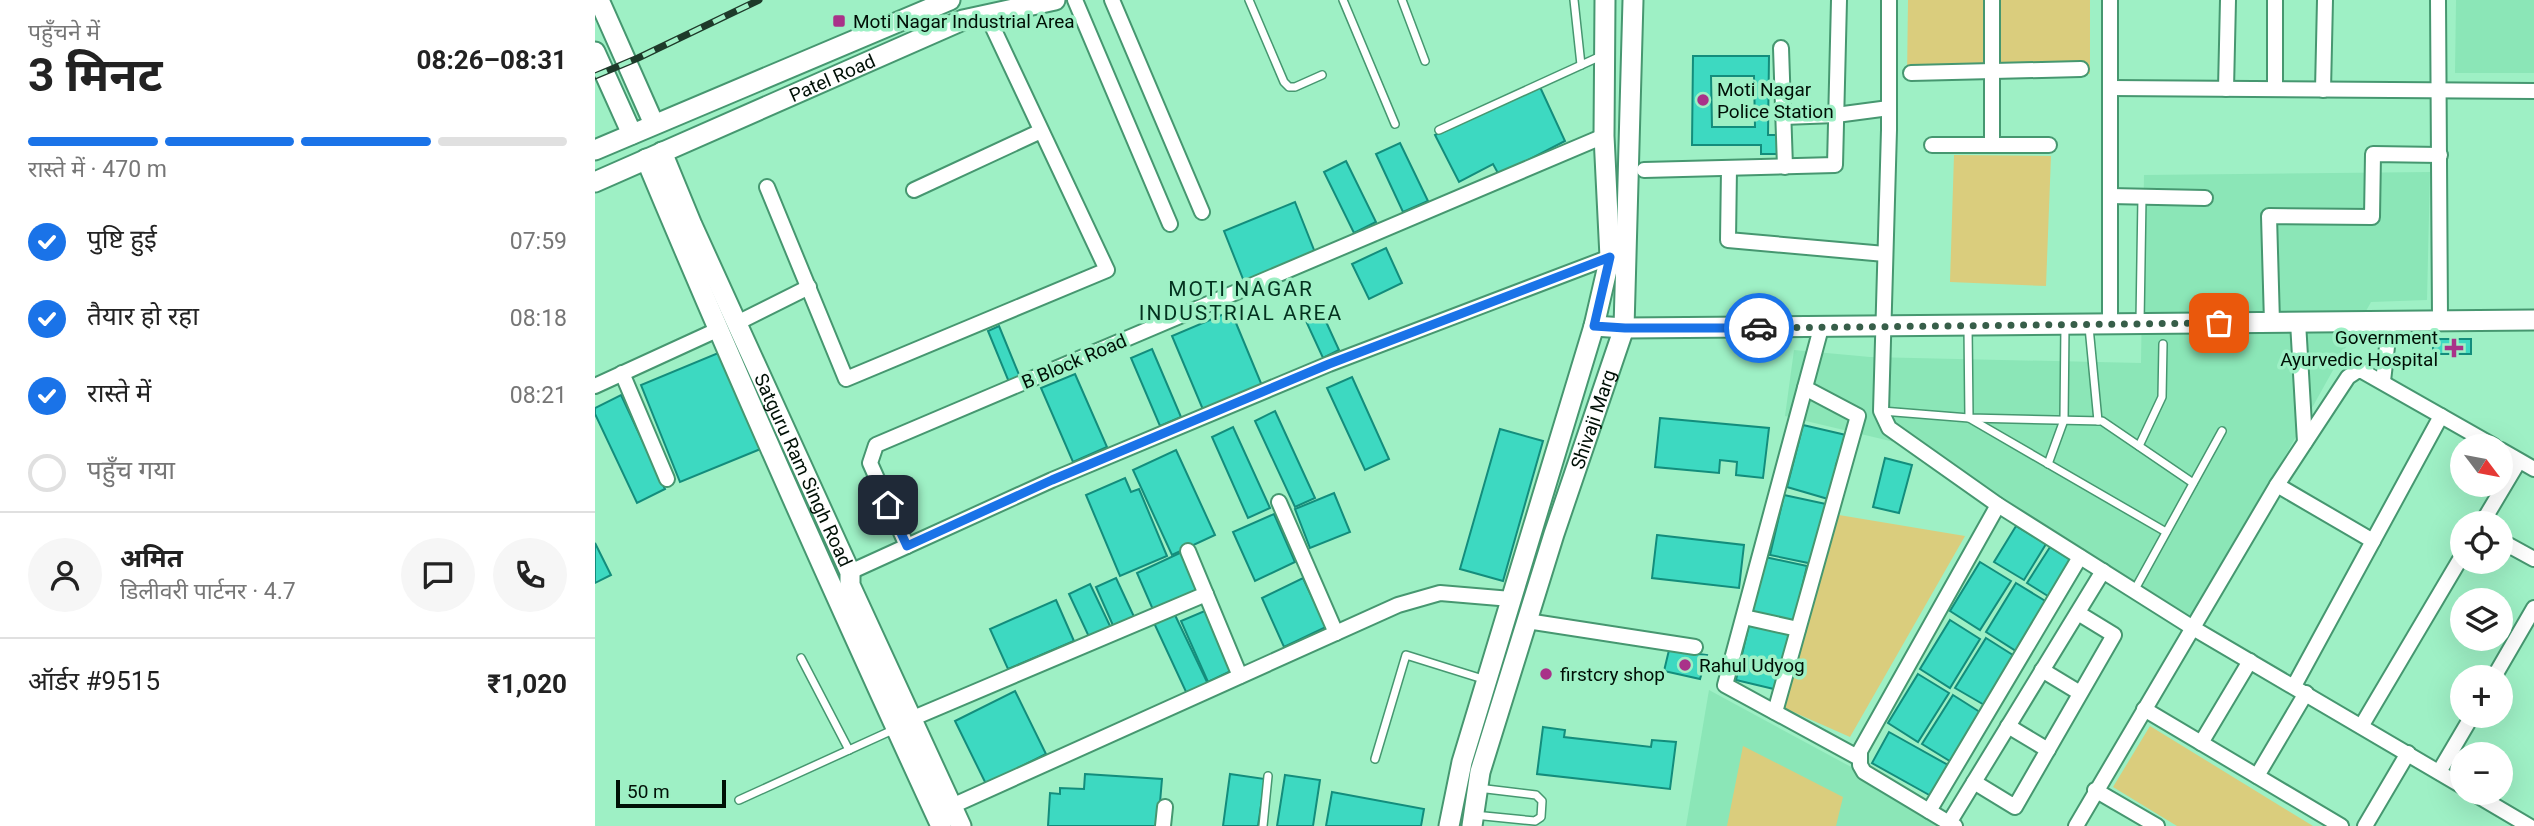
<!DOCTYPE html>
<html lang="hi">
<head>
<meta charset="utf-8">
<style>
	:root { --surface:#fff; --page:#f6f6f6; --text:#222; --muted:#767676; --line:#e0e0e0; --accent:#1a73e8 }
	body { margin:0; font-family:Roboto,"Noto Sans Devanagari",sans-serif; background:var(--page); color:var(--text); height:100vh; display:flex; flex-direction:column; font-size:26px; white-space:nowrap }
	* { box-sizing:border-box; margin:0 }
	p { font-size:23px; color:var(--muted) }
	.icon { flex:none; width:38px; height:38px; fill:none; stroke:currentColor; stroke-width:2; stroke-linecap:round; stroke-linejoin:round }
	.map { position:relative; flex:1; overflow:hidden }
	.sheet { display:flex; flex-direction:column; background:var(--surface); width:595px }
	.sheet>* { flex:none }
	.needle { width:46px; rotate:122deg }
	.tools { position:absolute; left:1855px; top:434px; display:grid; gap:14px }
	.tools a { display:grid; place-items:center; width:63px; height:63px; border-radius:50%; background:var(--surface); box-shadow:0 7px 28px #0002; font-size:35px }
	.scale { position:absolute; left:21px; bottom:18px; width:110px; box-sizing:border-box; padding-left:7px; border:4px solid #001006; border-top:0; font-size:19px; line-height:24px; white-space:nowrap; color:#001006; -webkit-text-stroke:5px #9ef0c5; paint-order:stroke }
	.pin { position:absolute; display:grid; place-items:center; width:60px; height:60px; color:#fff; margin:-30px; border-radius:14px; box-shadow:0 4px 10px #0006 }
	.courier { position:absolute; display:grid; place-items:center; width:70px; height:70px; margin:-35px; border:5px solid #1a73e8; border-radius:50%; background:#fff; color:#222; box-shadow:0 2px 9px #0007 }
	.headline em { font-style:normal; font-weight:700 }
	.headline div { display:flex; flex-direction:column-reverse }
	.headline { display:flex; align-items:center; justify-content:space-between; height:119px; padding:0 28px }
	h1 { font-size:46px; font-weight:700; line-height:52px }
	.bar { display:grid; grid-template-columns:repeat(4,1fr); gap:10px 7px; align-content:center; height:84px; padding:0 28px }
	.bar i { height:9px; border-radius:5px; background:var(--line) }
	.bar .on { background:var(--accent) }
	.bar p { grid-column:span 4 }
	.line { display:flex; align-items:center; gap:18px; padding:0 28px; border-top:2px solid var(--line) }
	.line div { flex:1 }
	.round { display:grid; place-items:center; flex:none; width:74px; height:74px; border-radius:37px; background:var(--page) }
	ol { padding:0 28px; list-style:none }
	li { display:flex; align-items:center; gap:21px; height:77px }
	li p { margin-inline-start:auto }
	li .icon { padding:7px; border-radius:50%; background:var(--accent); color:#fff; stroke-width:4 }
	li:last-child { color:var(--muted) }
	li i { width:38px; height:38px; border:4px solid var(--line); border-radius:50% }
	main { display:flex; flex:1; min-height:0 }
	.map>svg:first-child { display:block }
</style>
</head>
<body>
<main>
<section class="sheet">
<div class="headline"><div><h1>3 मिनट</h1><p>पहुँचने में</p></div><em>08:26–08:31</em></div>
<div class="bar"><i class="on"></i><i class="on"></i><i class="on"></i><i></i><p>रास्ते में · 470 m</p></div>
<ol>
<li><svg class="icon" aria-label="check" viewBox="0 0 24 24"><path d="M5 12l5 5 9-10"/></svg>पुष्टि हुई<p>07:59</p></li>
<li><svg class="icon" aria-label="check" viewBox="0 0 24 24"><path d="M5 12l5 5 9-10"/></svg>तैयार हो रहा<p>08:18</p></li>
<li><svg class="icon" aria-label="check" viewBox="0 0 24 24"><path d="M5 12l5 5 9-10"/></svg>रास्ते में<p>08:21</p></li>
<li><i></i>पहुँच गया</li>
</ol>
<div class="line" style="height:126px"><a class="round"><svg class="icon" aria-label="person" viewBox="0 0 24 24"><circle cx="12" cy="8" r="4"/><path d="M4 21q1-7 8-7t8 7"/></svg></a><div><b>अमित</b><p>डिलीवरी पार्टनर · 4.7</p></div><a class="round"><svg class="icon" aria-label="chat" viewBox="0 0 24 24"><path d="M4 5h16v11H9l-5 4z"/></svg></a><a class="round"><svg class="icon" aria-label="phone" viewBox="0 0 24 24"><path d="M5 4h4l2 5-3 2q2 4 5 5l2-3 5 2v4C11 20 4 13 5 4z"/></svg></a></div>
<div class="line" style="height:91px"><div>ऑर्डर #9515</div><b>₹1,020</b></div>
</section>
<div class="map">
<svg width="1939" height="826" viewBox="0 0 1939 826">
	<rect width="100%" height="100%" fill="#9ef0c5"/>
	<g fill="#8be6b7">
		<path d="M1861,0h78v73h-79z"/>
		<path d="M1835,172l-3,128 -56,2 -180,323 -284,-180 -122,-29 9,-66 76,7 271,6 3,-188z"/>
		<path d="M1114,690l251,136h-274z"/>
	</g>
	<g fill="#dacd7d">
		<path d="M1313,0h182v74l-183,3z"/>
		<path d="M1359,155l97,1 -5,130 -96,-4z"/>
		<path d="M1244,515l126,21 -115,201 -68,-30z"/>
		<path d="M1555,726l163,100h-136l-64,-39z"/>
		<path d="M1148,746l100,51 -7,29h-109z"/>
	</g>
	<g fill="#3dd9c1" stroke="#138d7c" stroke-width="2" fill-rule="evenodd">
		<path d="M1098,56h76l-1,79h10v19h-17v-9h-69zM1116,76h43l1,51h-43z"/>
		<path d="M945,87l25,54 -66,34 -6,-11 -34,18 -24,-47z"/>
		<path d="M805,143l28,58 -25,11 -27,-58z"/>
		<path d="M751,161l30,61 -22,11 -30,-61z"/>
		<path d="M700,202l21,53 -71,29 -21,-53z"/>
		<path d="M791,248l16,35 -33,16 -17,-35z"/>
		<path d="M636,311l32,77 -59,24 -32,-76z"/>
		<path d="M727,313l17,37 -16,8 -17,-37z"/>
		<path d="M404,326l23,56 -11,5 -23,-56z"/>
		<rect x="1838" y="339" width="38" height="15"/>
		<path d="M557,349l29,68 -21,9 -29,-68z"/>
		<path d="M128,351l40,97 -83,34 -39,-97z"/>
		<path d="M480,374l32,73 -34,15 -32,-74z"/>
		<path d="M757,377l37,82 -24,11 -38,-82z"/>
		<path d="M26,395l44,94 -28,14 -42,-89v-6z"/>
		<path d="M680,411l40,87 -20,9 -40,-86z"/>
		<path d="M1065,418l109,10 -6,50 -27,-3 1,-13 -17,-2 -1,13 -64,-6z"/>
		<path d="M1208,425l43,10 -10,30 5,1 -13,33 -41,-12z"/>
		<path d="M638,427l37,81 -22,10 -36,-81z"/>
		<path d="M905,429l43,12 -40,140 -43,-12z"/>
		<path d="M581,450l39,85 -43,20 -39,-85z"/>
		<path d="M1290,458l27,7 -13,48 -26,-6z"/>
		<path d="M530,478l6,14 8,-3 28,67 -47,20 -34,-81z"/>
		<path d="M739,493l16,39 -40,16 -15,-39z"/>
		<path d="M1189,495l42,9 -13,60 -43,-9z"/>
		<path d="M679,514l21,48 -40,19 -22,-49z"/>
		<path d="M1421,526l30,18 -22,36 -30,-18z"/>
		<path d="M1062,535l87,10 -5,43 -87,-10z"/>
		<path d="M0,543l16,32 -16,8z"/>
		<path d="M1455,547l24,15 -23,36 -24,-15z"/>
		<path d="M589,551l18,39 -48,22 -17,-39z"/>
		<path d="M1170,557l42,9 -14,60 -42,-9z"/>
		<path d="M1385,562l31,19 -31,49 -30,-19z"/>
		<path d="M521,578l20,43 -21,9 -19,-43z"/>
		<path d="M708,578l23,49 -42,20 -22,-49z"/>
		<path d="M1421,583l31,19 -31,49 -30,-19z"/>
		<path d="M495,584l21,44 -21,11 -21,-45z"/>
		<path d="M461,600l18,41 -66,28 -18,-40z"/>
		<path d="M612,610l26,60 -25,12 -27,-61z"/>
		<path d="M579,613l34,71 -21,10 -33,-71z"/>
		<path d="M1155,620l42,10 -14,60 -42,-10z"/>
		<path d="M1355,620l30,19 -30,49 -30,-19z"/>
		<path d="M1391,638l30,19 -30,49 -31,-18z"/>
		<path d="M1074,650l38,5 -7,24 -36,-8z"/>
		<path d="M1323,674l31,19 -31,49 -30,-19z"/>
		<path d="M420,691l31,63 -60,30 -31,-63z"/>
		<path d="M1358,695l30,19 -30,49 -31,-19z"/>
		<path d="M948,727l22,3 -1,7 87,10 1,-7 24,2 -6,47 -133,-15z"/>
		<path d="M1294,732l59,33 -17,31 -59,-33z"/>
		<path d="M490,774l77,5 -4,47h-110l2,-33 10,1v-6l24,1z"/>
		<path d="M635,774l35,5 -7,47h-35z"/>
		<path d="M690,775l35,5 -7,46h-36z"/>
		<path d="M737,792l92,17 -3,17h-95z"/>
	</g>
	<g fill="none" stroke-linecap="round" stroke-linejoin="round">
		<g stroke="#469770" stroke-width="10">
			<g id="lane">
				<path d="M654,0l35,82 5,5h6l27,-12"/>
				<path d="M748,0l52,124"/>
				<path d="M807,0l23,61"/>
				<path d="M979,0l7,65"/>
				<path d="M844,130l162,-74"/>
				<path d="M1545,322l2,-125"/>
				<path d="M1373,327l1,91 133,3 91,62"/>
				<path d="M1494,327l9,94"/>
				<path d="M1287,411l87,7 197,114"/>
				<path d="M1544,446l23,-49 1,-53"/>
				<path d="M1453,464l16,-44 1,-95"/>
				<path d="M1539,591l88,-160"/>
				<path d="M206,658l48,92"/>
				<path d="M780,759l31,-104 80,25"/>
				<path d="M144,800l156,-71"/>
				<path d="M879,815l61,6 6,-4 1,-16 -6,-6 -58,-7"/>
				<path d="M668,826l5,-50"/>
			</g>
		</g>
		<g stroke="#469770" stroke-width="18">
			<g id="street">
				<path d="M480,0l95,224"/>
				<path d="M517,0l90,212"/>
				<path d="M1294,0v130l-8,281 8,17 109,77 195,123 269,158"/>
				<path d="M1843,0l2,319"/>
				<path d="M1186,48l4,119"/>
				<path d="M1316,73l170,-4"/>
				<path d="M1516,88l423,3"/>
				<path d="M1631,89l2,-89"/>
				<path d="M1680,89v-89"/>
				<path d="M1728,90l2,-90"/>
				<path d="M1188,117l53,-2 53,-7"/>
				<path d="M1337,145h117"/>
				<path d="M1397,145v-145"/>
				<path d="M1134,168l-1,72 157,14"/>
				<path d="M1049,170l191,-5 4,-165"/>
				<path d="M172,187l79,192 261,-109 -120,-255"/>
				<path d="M319,190l127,-59"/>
				<path d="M1515,196l95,2"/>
				<path d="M1677,322l-3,-106 103,1 1,-63 67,1"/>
				<path d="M1703,322l7,120"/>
				<path d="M142,323l72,-36"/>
				<path d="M1515,324v-324"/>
				<path d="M1226,328l-96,357 134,73"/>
				<path d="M27,373l45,106"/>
				<path d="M1788,381l7,-60"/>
				<path d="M0,386l122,-56"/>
				<path d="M1906,450l33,19"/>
				<path d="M1682,485l96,56"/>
				<path d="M684,502l57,131"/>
				<path d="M1887,523l37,-62"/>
				<path d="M1906,541l33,18"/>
				<path d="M312,546l-37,-83 6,-18 728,-309"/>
				<path d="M593,551l52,125"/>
				<path d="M255,572l202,-92 277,-116 281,-107"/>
				<path d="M1149,617l54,12"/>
				<path d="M932,621l168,26"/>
				<path d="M1447,670l38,23"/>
				<path d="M1899,677l40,-69"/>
				<path d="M1699,686l147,-270"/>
				<path d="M1549,709l197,117"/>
				<path d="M1180,712l83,-296 -53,-28"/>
				<path d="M316,719l295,-125"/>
				<path d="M1767,725l100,-169"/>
				<path d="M1413,726l40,24"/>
				<path d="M1606,743l49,-82"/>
				<path d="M1844,772l33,-56"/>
				<path d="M1662,776l49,-83"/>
				<path d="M1379,782l41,25 99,-172 -36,-22"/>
				<path d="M1500,790l62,36"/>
				<path d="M1878,793l56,33"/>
				<path d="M357,806l446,-201 42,-12 71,6"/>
				<path d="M1334,811l151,-254"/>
				<path d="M1354,823l-85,-51 -4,-7v-14l138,-246"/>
				<path d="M568,826l2,-19"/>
				<path d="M1360,826l-6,-3 154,-252"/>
				<path d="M1481,826l201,-341 71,-108 9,-6h5l132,75"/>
				<path d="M1770,826l43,-73"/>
			</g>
		</g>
		<g stroke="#469770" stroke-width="23">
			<g id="secondary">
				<path d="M4,0l55,124"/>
				<path d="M0,52l37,82"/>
				<path d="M0,150l355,-150"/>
				<path id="s1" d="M67,152l30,73 158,347v13l111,241"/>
				<path d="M51,159c94,225 193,446 295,667"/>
				<path id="s2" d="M0,182l368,-162 92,-20"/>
				<path d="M999,326l30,2 910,-8"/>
				<path d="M854,826l13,-64 132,-436 16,-69 -6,-121 1,-136"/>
				<path id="s3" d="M877,826l8,-54 74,-238 70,-206 9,-328"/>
			</g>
		</g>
		<use href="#lane" stroke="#fff" stroke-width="7"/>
		<use href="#street" stroke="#fff" stroke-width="14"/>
		<use href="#secondary" stroke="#fff" stroke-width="19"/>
		<g stroke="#1e3a2a" stroke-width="7">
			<path id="rail" d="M0,76l43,-18 121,-58"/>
		</g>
		<use href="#rail" stroke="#9ef0c5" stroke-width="4.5" stroke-dasharray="13" stroke-linecap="butt"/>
	</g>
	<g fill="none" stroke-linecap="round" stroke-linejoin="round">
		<path stroke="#375e49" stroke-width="7" stroke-dasharray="0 12.6" d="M1164,328l460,-5"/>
		<path stroke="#1a73e8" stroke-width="9" d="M293,505l19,41 145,-66 277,-116 281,-107 -16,69 31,2h134"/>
	</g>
	<g fill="#a93289" stroke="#9ef0c5" stroke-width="2.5">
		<rect x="237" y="14" width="14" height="14" rx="3.5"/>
		<circle cx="1108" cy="100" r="7"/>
		<path d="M1855.5 337.5h7v7h7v7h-7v7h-7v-7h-7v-7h7z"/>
		<circle cx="1090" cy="665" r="7"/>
		<circle cx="951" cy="674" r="7"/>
	</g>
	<g text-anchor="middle" stroke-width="7" stroke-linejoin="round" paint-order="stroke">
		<g font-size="19" fill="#001006" stroke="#9ef0c5" text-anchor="start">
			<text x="258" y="28">Moti Nagar Industrial Area</text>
			<text x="1122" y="96">Moti Nagar<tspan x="1122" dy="22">Police Station</tspan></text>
			<text x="1843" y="344" text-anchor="end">Government<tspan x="1843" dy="22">Ayurvedic Hospital</tspan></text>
			<text x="1104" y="672">Rahul Udyog</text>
			<text x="965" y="681">firstcry shop</text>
		</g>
		<g font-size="19" fill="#001006" stroke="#9ef0c5">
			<text dy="7" stroke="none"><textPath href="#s2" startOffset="259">Patel Road</textPath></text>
			<text transform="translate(479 361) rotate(-23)" y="7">B Block Road</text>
			<text dy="7" stroke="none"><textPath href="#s3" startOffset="425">Shivaji Marg</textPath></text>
			<text dy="7" stroke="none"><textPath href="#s1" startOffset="348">Satguru Ram Singh Road</textPath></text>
		</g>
		<g font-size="21" letter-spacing="2" fill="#03321f" stroke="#9ef0c5">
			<text x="646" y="296">MOTI NAGAR<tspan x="646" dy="24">INDUSTRIAL AREA</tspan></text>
		</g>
	</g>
</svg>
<div class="tools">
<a><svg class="needle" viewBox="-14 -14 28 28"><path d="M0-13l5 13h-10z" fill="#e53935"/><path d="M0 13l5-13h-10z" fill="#767676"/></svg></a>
<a><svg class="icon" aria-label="locate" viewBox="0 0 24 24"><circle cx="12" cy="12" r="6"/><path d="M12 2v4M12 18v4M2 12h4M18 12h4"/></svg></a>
<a><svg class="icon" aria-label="layers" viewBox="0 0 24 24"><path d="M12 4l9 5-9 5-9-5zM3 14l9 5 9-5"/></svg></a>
<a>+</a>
<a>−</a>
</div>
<div class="scale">50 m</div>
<div class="pin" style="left:1624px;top:323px;background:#ea580c"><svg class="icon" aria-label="bag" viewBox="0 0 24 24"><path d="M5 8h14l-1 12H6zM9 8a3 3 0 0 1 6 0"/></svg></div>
<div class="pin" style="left:293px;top:505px;background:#1f2937"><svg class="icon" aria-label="home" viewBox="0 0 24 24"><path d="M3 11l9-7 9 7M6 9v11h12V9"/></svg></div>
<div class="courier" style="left:1164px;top:328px"><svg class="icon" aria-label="car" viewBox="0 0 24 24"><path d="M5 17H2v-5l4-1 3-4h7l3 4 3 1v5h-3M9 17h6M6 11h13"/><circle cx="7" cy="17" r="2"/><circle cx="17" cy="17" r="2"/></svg></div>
</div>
</main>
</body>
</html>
